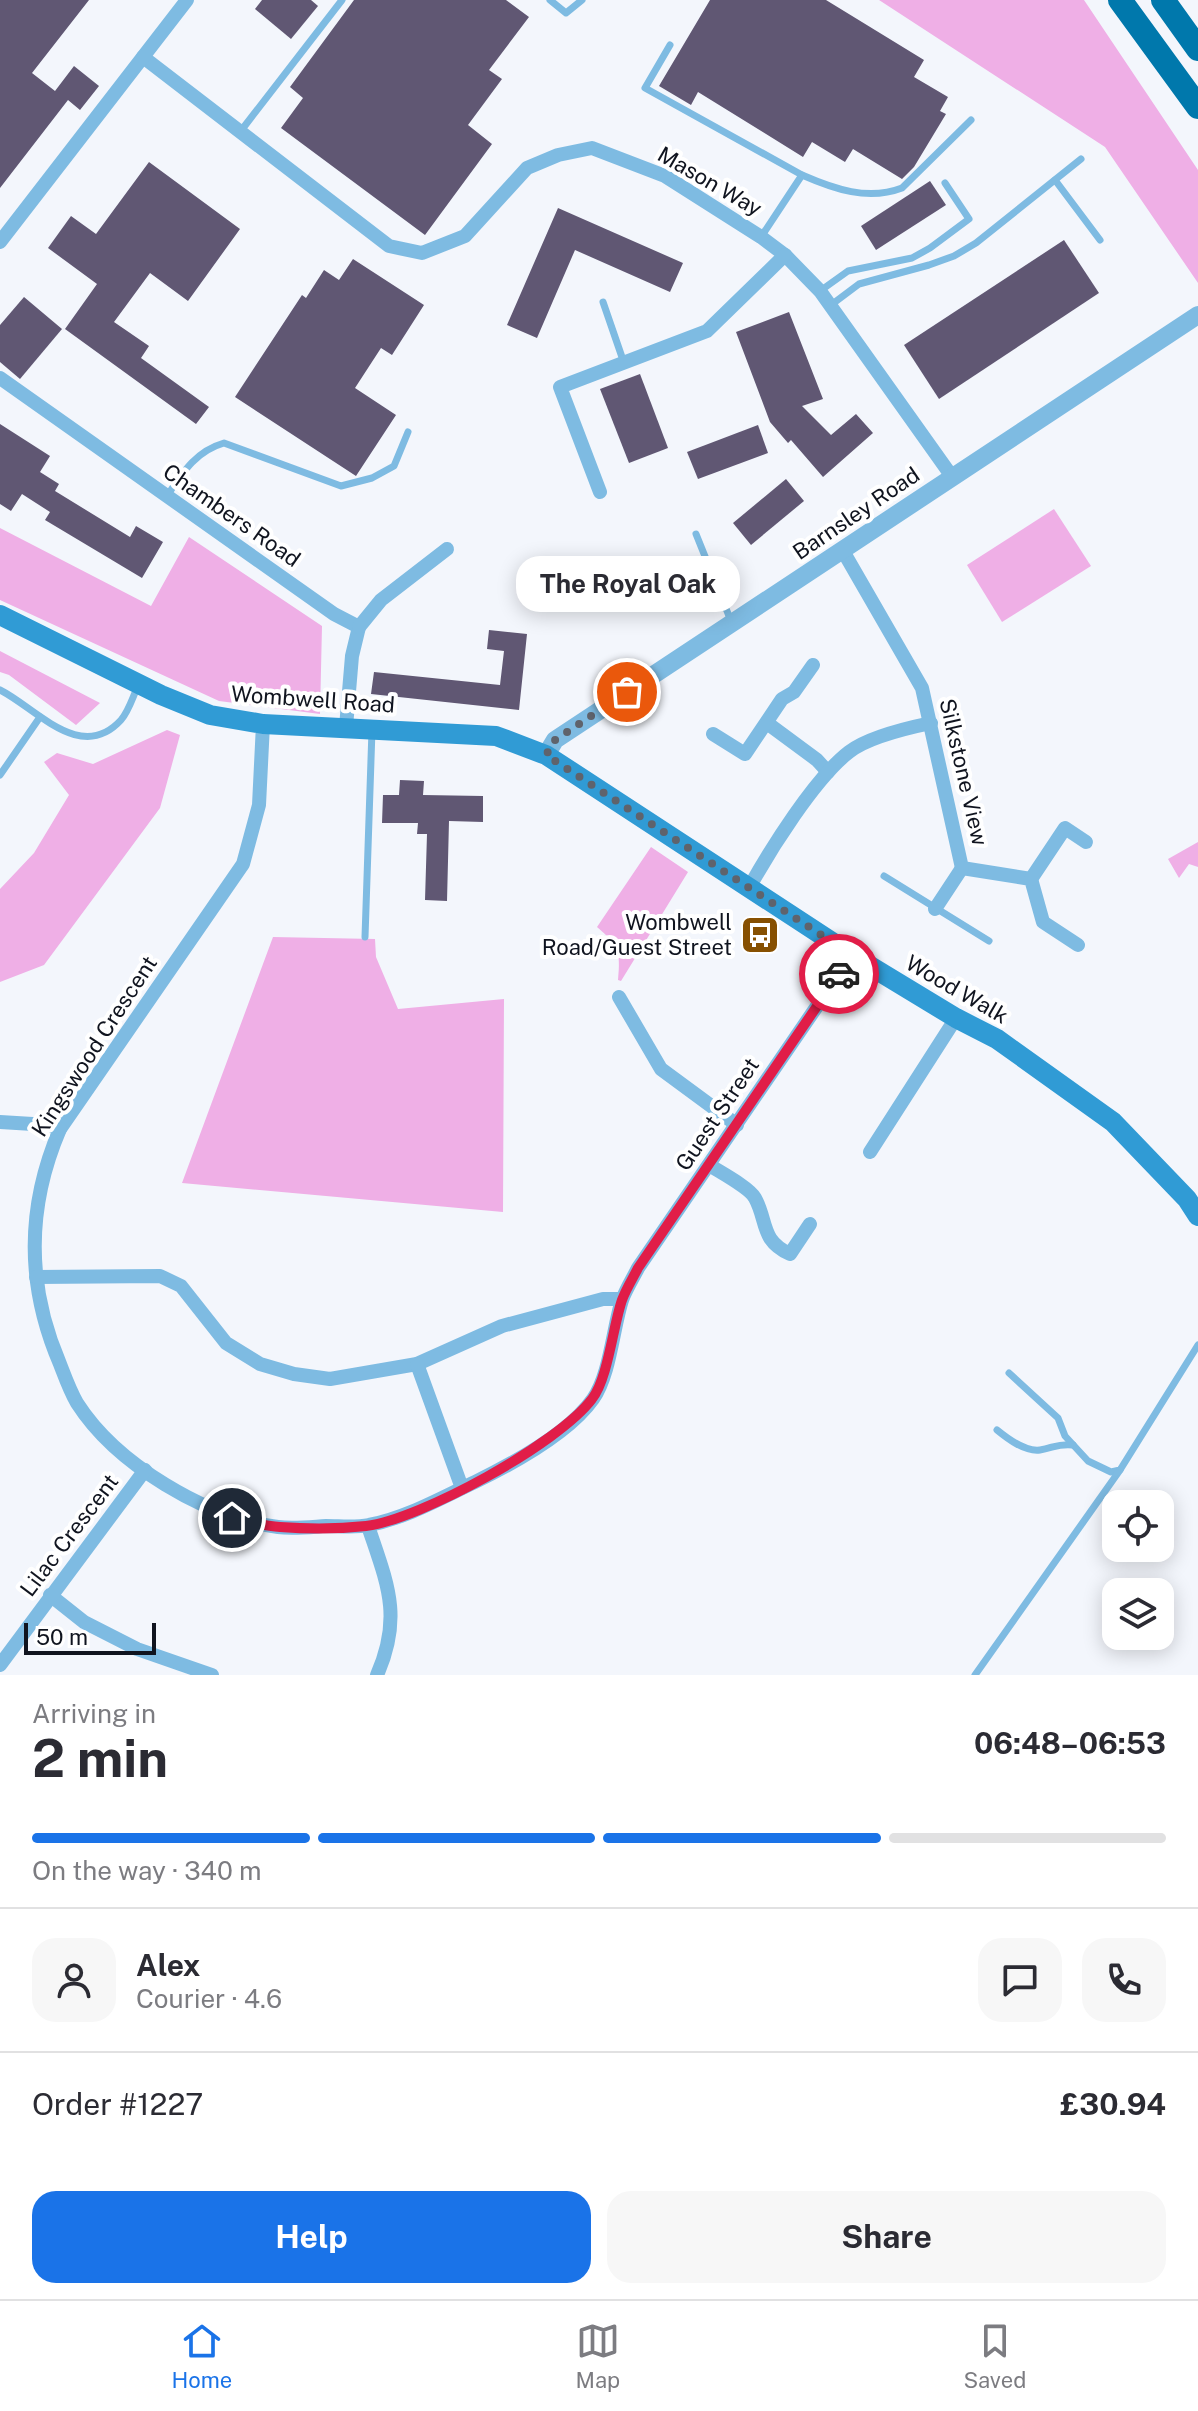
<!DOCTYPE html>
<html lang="en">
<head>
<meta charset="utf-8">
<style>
	:root { --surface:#fff; --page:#f7f7f7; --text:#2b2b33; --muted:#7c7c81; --line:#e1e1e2; --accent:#1a73e8 }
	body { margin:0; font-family:"Public Sans",sans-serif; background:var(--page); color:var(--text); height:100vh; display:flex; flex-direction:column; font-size:30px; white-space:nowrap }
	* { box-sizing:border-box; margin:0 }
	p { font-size:26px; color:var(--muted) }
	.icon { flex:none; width:44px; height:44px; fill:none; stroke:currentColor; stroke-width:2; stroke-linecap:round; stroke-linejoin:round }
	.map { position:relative; height:1675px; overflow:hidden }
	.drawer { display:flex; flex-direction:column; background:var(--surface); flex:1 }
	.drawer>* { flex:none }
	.tools { position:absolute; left:1102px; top:1490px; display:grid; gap:16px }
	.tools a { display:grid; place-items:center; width:72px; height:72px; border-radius:16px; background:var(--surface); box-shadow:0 4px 20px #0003; font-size:40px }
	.scale { position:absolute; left:24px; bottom:20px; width:132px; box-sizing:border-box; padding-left:8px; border:4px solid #10141f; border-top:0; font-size:22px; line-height:28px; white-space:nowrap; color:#10141f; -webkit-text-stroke:6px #fff; paint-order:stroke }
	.pin { position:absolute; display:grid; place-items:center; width:68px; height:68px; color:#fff; margin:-34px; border:4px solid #fff; border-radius:50%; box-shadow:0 2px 8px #0007 }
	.courier { position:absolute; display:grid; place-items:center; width:80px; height:80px; margin:-40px; border:6px solid #e11d48; border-radius:50%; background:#fff; color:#222; box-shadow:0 2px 10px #0007 }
	.bubble { position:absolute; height:56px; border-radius:24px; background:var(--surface); box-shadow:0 4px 20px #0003; font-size:26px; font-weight:700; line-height:56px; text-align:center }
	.headline em { font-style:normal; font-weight:700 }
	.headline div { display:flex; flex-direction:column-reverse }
	.headline { display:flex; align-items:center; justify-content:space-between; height:136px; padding:0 32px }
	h1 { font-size:52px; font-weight:700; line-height:60px }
	.bar { display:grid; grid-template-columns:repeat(4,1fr); gap:12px 8px; align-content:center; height:96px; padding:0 32px }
	.bar i { height:10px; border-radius:6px; background:var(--line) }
	.bar .current { background:var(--accent) }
	.bar p { grid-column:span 4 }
	.line { display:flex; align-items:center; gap:20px; padding:0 32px; border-top:2px solid var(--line) }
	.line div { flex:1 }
	.round { display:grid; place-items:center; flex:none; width:84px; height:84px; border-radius:24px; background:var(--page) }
	.primary-button { display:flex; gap:16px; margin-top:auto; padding:16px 32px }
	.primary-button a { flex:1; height:92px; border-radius:24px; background:var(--accent); color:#fff; font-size:32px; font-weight:700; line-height:92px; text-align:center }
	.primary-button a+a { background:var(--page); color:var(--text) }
	.tab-bar { display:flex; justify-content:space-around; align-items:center; height:112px; border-top:2px solid var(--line); background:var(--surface); font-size:22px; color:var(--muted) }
	.tab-bar a { display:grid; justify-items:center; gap:4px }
	.tab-bar .current { color:var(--accent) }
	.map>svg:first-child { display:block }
</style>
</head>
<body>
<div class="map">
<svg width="1198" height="1675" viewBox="0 0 1198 1675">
	<rect width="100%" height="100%" fill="#f3f6fc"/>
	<g fill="#efafe6">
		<path d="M879,0h205l114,170v113l-93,-136z"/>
		<path d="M1054,509l37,57 -89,56 -35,-57z"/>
		<path d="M0,528l151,78 38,-69 133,89 -2,88 -101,-13 -219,-101z"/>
		<path d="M0,651l100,52 -24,22 -67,-50 -9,-3z"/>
		<path d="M167,730l13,5 -20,73 -116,157 -44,17v-93l34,-36 35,-58 -25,-33 13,-9 36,11z"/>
		<path d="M1198,842v25l-9,-3 -10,14 -11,-19z"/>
		<path d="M651,847l37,25 -67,109 -3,-1c3,-29 0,-35 -21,-53z"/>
		<path d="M273,937l102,2 1,18 22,52 106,-10 -1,213 -321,-29z"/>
	</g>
	<g fill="#605773">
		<path d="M0,0h89l-57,73 23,18 19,-25 25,20 -19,24 -12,-10 -68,88z"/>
		<path d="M262,0h49l7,6 -27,33 -36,-30z"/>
		<path d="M354,0h152l23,17 -40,53 13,9 -34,46 24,19 -67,91 -144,-107 22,-30 -13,-11z"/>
		<path d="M710,0h116l98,60 -10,17 34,20 -8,14 6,3 -32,53 -12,12 -49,-30 -8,13 -33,-20 -9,15 -105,-65 -7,13 -32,-19z"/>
		<path d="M149,162l91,67 -52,72 -38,-28 -36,49 35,24 -8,12 68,49 -13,17 -131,-95 32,-45 -49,-36 23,-32 25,18z"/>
		<path d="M930,181l16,24 -70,45 -15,-24z"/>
		<path d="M558,208l125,55 -13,29 -95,-42 -38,88 -30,-13z"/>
		<path d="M1064,240l35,53 -160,106 -35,-54z"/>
		<path d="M353,259l71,46 -32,50 -11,-7 -26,40 41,27 -40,61 -121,-79 67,-102 4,3 18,-28 15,10z"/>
		<path d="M24,297l38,32 -42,50 -20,-17v-37z"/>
		<path d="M789,312l34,87 -21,7 29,29 25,-21 17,19 -50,44 -32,-37 -3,3 -18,-21 -34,-90z"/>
		<path d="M640,374l28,74 -39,15 -29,-74z"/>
		<path d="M0,424l50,32 -10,16 19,12 -4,7 75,46 6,-11 27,16 -21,36 -97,-58 5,-8 -28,-18 -11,17 -11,-7z"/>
		<path d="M758,425l10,28 -70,26 -11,-27z"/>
		<path d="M786,479l18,22 -53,44 -18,-22z"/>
		<path d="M489,630l38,4 -8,76 -148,-16 3,-22 126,13 4,-34 -17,-2z"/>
		<path d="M400,780l24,1 -1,14 60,1v26l-34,-1 -2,80 -22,-1 2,-66h-10l1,-11h-36l1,-28h16z"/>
	</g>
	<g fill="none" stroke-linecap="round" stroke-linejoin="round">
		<g stroke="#7ebbe2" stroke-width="7">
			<path d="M550,0l16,13 16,-13"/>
			<path d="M670,45l-25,43 157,87"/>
			<path d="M240,132l102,-132"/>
			<path d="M1055,180l45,60"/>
			<path d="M761,237l41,-62c32,14 66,26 100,13l69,-68"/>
			<path d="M820,291l28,-20 64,-13 18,-10 39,-29 -24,-36"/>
			<path d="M603,302l21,61"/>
			<path d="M831,305l28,-21 70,-19 25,-9 22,-13 105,-84"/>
			<path d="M167,496c16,-24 29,-45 57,-53l117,43 31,-8 22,-12 14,-34"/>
			<path d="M696,534l35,87"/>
			<path d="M0,690c36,18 81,74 121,30 8,-9 12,-24 17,-34"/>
			<path d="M0,775l40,-58"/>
			<path d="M884,876l105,65"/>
			<path d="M365,937l7,-207"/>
			<path d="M1009,1373l49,45 7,18 23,25 23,11 9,-2 78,-125"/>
			<path d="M997,1430c11,9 28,22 43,20 13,-2 19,-7 33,-5"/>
			<path d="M975,1675l145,-205"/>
		</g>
		<g stroke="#7ebbe2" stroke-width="14">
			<path d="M143,57l246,189 33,7 43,-17 62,-68 31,-13 34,-7 73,28 96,61 24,18 35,36 133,187"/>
			<path d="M0,242l187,-242"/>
			<path d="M0,378l334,236 25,13 -7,29 -6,71"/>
			<path d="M600,492l-40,-105 147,-56 78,-76"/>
			<path d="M843,551l79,137 40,180 69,11 12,43 35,23"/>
			<path d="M359,627l22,-27 66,-51"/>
			<path d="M767,723l50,37 11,12"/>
			<path d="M263,724l-4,81 -16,59 -183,265c-34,79 -34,156 0,235 5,13 10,27 17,39 39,61 129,115 201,124 15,2 32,0 48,-1 14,0 29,2 43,-1 37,-7 72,-27 106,-43 37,-18 94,-49 118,-83 17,-24 20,-71 29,-99 4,-11 11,-22 16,-32l214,-313"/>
			<path d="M713,734l32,20 37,-55 12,-7 19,-27"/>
			<path d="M1031,879l34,-51 21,14"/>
			<path d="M749,888c21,-38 66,-110 100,-136 19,-15 58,-24 82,-29"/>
			<path d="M935,909l27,-41"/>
			<path d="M619,997l42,72 76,56"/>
			<path d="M0,1122l49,3 11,4"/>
			<path d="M870,1152l86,-134"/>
			<path d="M709,1165c11,7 41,23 46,33 13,24 5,42 35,56l20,-30"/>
			<path d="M36,1277l124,-1 21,10 45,57 34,21 34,10 36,5 87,-15 85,-38 101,-27h19"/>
			<path d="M417,1364l45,124"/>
			<path d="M368,1526c19,57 35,90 9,149"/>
			<path d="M50,1595l34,27 53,27 75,26"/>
			<path d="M0,1665l145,-195"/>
		</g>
		<path stroke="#7ebbe2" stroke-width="18" d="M546,755l9,-15 643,-425"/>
		<path stroke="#309bd5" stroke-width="20" d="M0,615l161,80 49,20 53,9 233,12 50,19 306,200 104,63 41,21 116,83 74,77 11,17"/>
		<g stroke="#0078ac" stroke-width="24">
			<path d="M1120,0l78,107"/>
			<path d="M1163,0l35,49"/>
		</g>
	</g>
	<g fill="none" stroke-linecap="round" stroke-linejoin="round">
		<path stroke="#5f636c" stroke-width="8" stroke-dasharray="0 14.4" d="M627,692l-72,48 -9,15 306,200 -13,19"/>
		<path stroke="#e11d48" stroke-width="10" d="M232,1518c16,3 32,8 48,9 27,2 59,2 86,-1 55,-7 192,-82 226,-127 16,-20 21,-73 30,-99 4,-11 11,-22 16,-32l201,-294"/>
	</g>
	<defs>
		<g id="bus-square" transform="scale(2)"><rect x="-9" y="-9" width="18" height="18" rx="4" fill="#875001" stroke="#fff"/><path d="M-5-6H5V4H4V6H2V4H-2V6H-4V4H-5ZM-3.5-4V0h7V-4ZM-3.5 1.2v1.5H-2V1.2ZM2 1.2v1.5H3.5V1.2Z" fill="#fff"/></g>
	</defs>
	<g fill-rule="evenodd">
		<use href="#bus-square" x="760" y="935"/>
	</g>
	<g text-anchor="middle" stroke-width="8" stroke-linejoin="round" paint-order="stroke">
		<g font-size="22" fill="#10141f" stroke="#fff">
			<text transform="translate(710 181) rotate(30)" y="8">Mason Way</text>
			<text transform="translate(856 513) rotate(-34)" y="8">Barnsley Road</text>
			<text transform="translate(232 515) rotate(35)" y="8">Chambers Road</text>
			<text transform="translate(313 699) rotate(4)" y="8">Wombwell Road</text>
			<text transform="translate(964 772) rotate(77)" y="8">Silkstone View</text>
			<text transform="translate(957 989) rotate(30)" y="8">Wood Walk</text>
			<text transform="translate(94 1046) rotate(-57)" y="8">Kingswood Crescent</text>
			<text transform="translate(717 1114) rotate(-56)" y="8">Guest Street</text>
			<text transform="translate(69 1535) rotate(-53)" y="8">Lilac Crescent</text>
		</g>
		<g font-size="22" fill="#10141f" stroke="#fff" text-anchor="end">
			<text x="732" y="930">Wombwell<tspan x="732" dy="25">Road/Guest Street</tspan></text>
		</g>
	</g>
</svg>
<div class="tools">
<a><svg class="icon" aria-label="locate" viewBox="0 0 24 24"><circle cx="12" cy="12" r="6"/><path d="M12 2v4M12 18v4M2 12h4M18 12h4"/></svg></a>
<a><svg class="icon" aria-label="layers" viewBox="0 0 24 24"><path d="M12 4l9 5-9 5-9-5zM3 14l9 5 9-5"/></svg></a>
</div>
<div class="scale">50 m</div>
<div class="pin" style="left:627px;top:692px;background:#ea580c"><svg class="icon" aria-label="bag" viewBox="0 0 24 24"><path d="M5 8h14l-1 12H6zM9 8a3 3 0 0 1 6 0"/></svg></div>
<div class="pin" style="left:232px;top:1518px;background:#1f2937"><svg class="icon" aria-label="home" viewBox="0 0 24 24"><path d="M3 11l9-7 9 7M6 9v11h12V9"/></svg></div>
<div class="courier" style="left:839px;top:974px"><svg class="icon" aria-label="car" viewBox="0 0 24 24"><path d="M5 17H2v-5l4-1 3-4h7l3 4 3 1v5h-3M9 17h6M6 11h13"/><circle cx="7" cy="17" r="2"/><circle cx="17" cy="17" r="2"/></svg></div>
<div class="bubble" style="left:516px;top:556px;width:224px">The Royal Oak</div>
</div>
<section class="drawer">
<div class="headline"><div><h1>2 min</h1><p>Arriving in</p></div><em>06:48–06:53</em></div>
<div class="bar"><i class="current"></i><i class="current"></i><i class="current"></i><i></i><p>On the way · 340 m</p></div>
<div class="line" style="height:144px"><a class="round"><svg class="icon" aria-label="person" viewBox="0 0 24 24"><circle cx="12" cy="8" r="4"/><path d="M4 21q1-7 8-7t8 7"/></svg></a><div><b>Alex</b><p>Courier · 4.6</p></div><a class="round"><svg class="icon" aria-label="chat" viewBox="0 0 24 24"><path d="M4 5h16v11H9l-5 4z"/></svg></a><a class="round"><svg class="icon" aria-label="phone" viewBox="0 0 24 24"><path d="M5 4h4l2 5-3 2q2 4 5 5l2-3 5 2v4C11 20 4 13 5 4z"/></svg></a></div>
<div class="line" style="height:104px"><div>Order #1227</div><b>£30.94</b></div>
<div class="primary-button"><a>Help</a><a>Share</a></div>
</section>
<nav class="tab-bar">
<a class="current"><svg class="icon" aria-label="home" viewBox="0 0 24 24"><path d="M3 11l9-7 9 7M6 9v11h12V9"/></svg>Home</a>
<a><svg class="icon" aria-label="map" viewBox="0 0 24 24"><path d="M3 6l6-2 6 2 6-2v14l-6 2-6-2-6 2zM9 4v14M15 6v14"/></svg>Map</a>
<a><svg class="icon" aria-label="saved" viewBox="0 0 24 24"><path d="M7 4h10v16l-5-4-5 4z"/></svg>Saved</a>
</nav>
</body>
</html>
